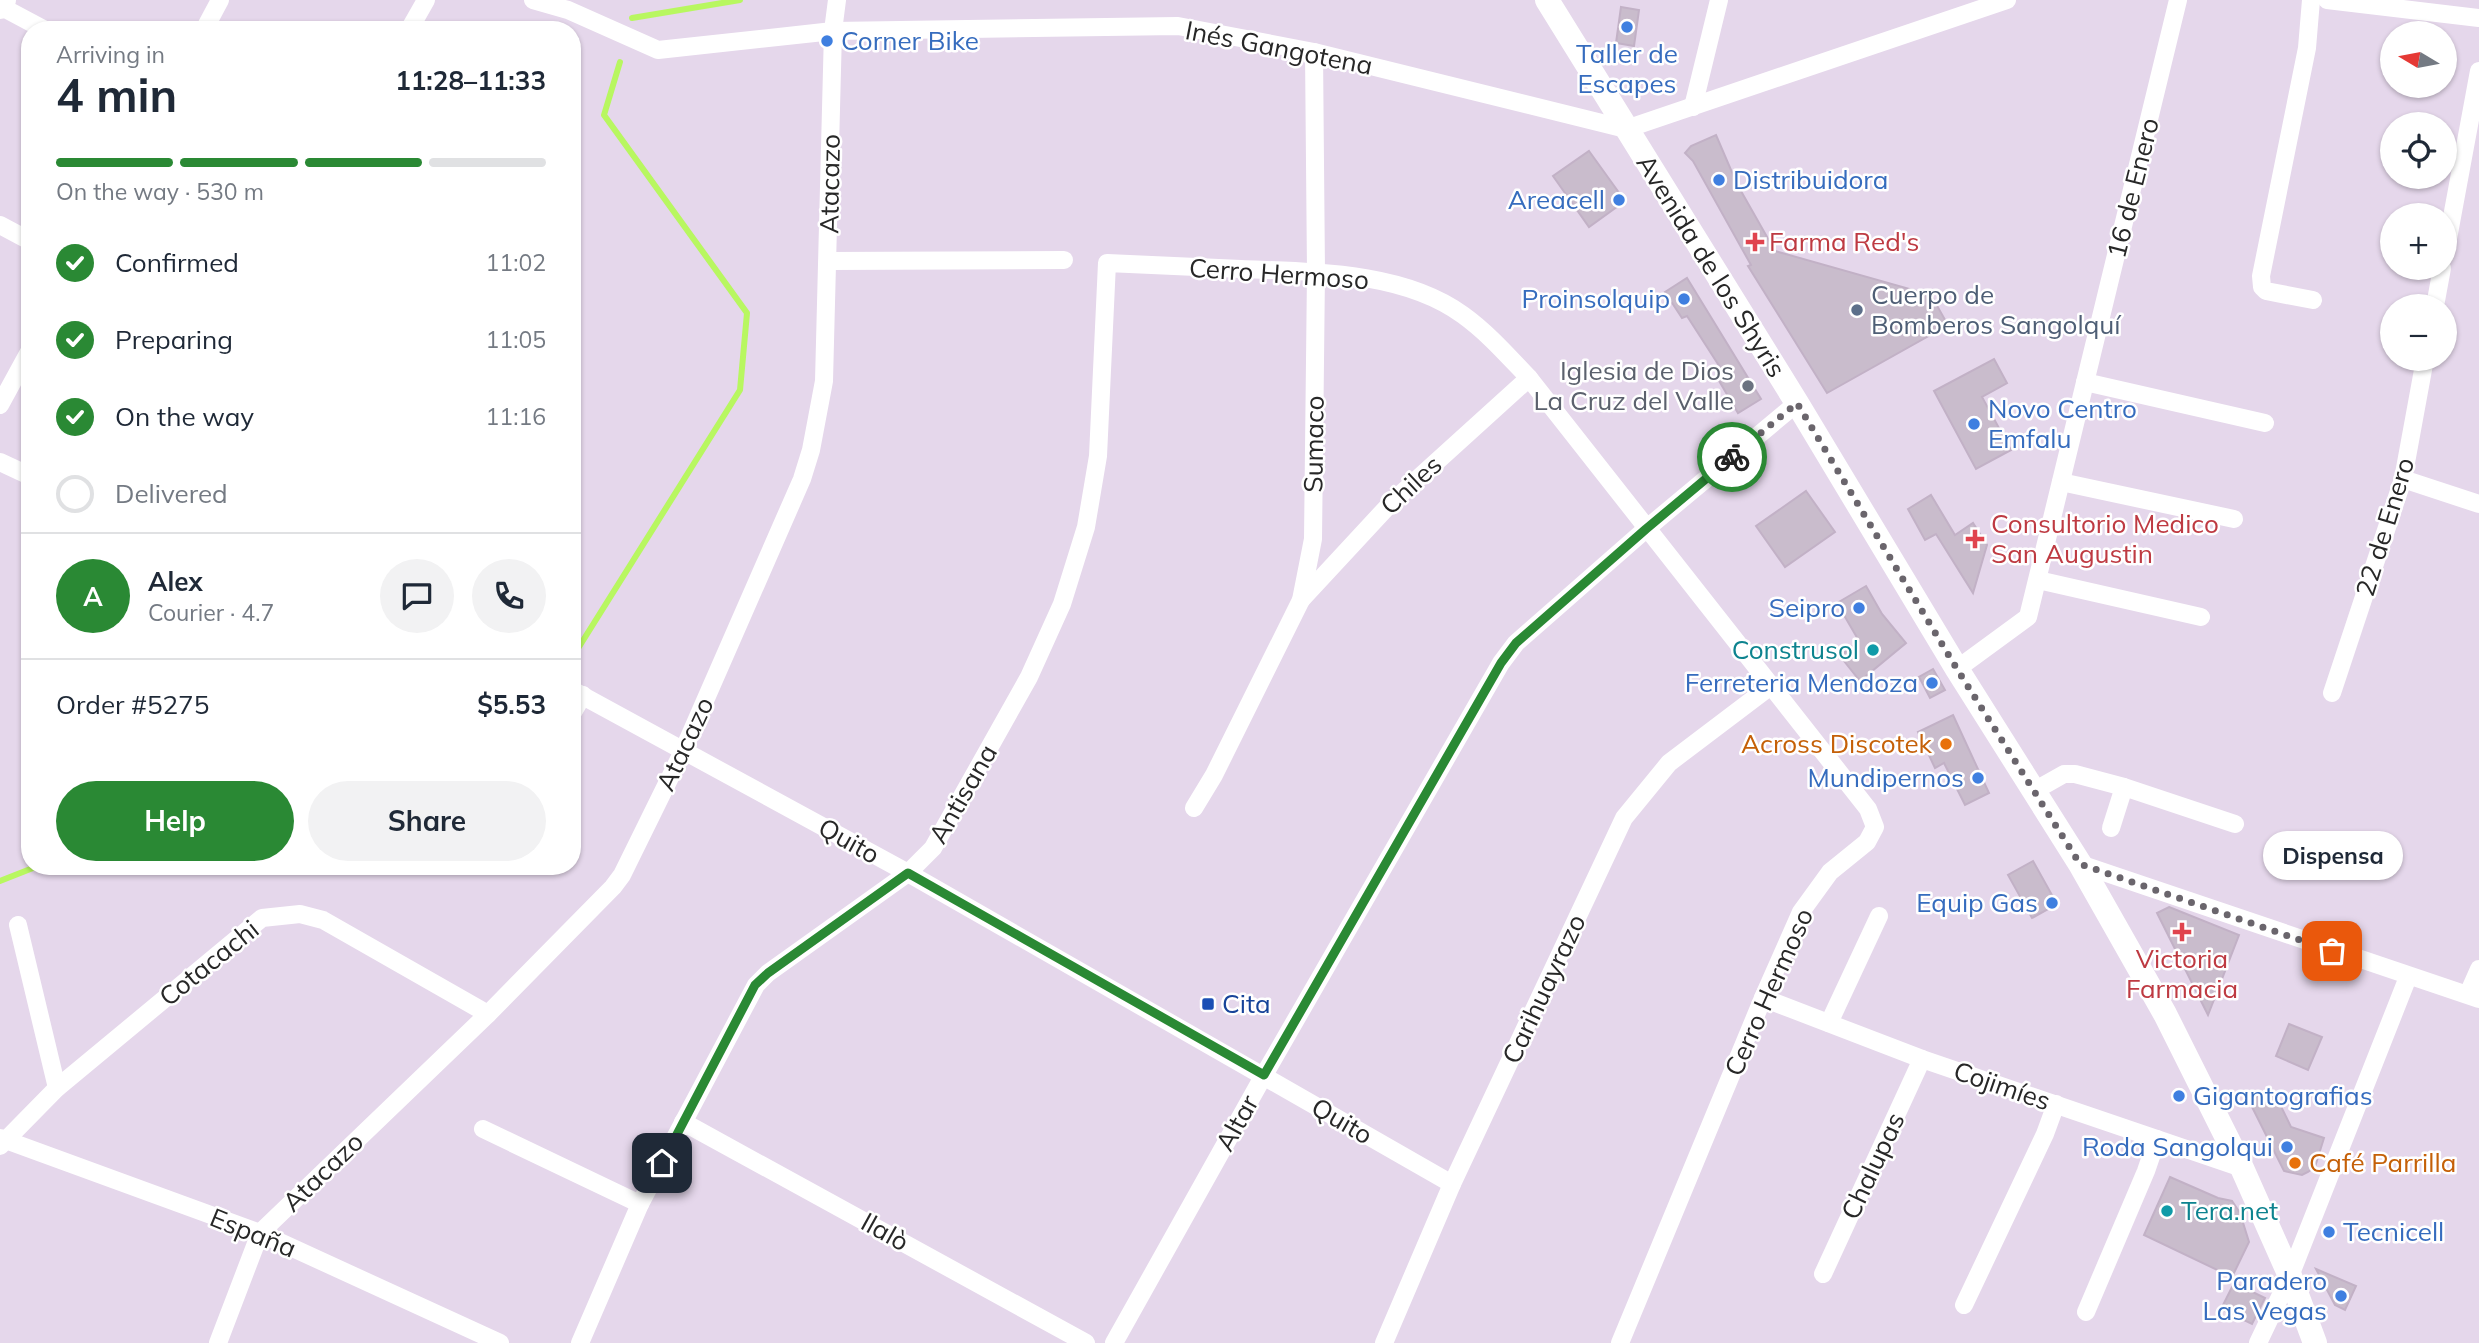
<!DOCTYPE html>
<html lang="en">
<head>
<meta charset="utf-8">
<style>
	:root { --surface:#fff; --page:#f2f2f3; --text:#1f2937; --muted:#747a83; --line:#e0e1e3; --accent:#2a8934 }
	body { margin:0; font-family:Mulish,sans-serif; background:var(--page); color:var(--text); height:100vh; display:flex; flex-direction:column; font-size:26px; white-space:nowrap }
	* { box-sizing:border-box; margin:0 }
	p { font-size:23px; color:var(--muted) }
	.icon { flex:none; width:38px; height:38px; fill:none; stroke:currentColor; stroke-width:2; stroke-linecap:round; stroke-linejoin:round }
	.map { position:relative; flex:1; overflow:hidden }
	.sheet { position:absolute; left:21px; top:21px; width:560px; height:854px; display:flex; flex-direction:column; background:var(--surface); border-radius:28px; box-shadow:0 2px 5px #0004 }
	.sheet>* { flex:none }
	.needle { width:46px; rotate:280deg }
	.tools { position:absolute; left:2380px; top:21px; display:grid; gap:14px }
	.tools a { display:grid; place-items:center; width:77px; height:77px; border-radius:50%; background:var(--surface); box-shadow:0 2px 5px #0004; font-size:35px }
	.pin { position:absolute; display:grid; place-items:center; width:60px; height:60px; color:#fff; margin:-30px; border-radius:14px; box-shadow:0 4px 10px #0006 }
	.courier { position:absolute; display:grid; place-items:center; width:70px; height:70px; margin:-35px; border:5px solid #2a8934; border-radius:50%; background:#fff; color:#222; box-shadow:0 2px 9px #0007 }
	.bubble { position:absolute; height:49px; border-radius:24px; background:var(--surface); box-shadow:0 2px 5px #0004; font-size:23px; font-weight:700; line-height:49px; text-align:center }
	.summary em { font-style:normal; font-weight:700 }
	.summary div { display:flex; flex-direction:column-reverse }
	.summary { display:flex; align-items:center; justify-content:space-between; height:119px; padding:0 35px }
	h1 { font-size:46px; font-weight:700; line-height:52px }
	.bar { display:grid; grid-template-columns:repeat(4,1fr); gap:10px 7px; align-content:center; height:84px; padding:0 35px }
	.bar i { height:9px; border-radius:5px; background:var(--line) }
	.bar .on { background:var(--accent) }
	.bar p { grid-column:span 4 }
	.line { display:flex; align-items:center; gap:18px; padding:0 35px; border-top:2px solid var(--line) }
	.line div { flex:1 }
	.round { display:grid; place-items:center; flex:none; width:74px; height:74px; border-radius:37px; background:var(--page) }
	ol { padding:0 35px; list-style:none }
	li { display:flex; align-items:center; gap:21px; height:77px }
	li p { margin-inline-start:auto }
	li .icon { padding:7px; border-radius:50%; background:var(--accent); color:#fff; stroke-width:4 }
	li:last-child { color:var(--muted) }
	li i { width:38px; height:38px; border:4px solid var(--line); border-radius:50% }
	.cta { display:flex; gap:14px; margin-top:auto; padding:14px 35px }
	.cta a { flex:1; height:80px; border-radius:42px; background:var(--accent); color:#fff; font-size:28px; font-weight:700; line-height:80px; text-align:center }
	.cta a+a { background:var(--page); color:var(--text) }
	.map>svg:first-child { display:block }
</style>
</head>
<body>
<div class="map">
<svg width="2479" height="1343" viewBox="0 0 2479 1343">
	<rect width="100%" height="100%" fill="#e5d7eb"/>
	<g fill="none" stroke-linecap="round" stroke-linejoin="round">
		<g stroke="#b8f760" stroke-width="6">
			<path d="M632,18l108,-18"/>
			<path d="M572,658l168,-268 7,-77 -143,-198 16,-53"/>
			<path d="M0,881l38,-15"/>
		</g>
	</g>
	<g fill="#c9bccc" stroke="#c2b1c6" stroke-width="2">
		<path d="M1621,7l18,3 -5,36 -18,-3z"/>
		<path d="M1716,135l21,49 38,67 156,44 17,30 -121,68 -79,-127 3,-1 -58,-104 -8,-8 6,-7z"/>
		<path d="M1589,151l36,50 -36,26 -36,-51z"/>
		<path d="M1687,278l74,121 -23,14 -20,-34 7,-4 -38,-59 -5,2 -17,-26z"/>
		<path d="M1994,359l13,24 -25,14 29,53 -35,19 -42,-78z"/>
		<path d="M1806,491l29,41 -50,35 -29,-41z"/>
		<path d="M1931,495l24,40 18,-12 14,22 -14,48 -37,-59 -11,6 -17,-31z"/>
		<path d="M1866,586l16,28 24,29 -46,38 -20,-25 19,-15 -22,-38z"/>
		<path d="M1933,669l12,21 -15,8 -11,-21z"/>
		<path d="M1953,715l36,78 -24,12 -21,-42 -9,5 -17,-36z"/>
		<path d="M2033,861l24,43 -25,14 -24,-43z"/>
		<path d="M2169,907l70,28 -31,80 -51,-102z"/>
		<path d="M2289,1024l33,13 -14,33 -32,-14z"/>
		<path d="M2263,1092l13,4 15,31 33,11 -9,29 -7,5 -6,3 -18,-4 -32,-64 4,-10z"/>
		<path d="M2170,1177l48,21 14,3 8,12 9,29 -17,35 -88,-42z"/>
		<path d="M2316,1269l40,17 -11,24 -10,-5z"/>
		<path d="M2234,1283l31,15 -13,26 -31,-15z"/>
	</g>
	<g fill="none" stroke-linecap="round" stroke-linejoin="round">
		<g stroke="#fff" stroke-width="18">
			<path d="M533,0l35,10 90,40 175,-19 345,-5 136,26 312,77 381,-129"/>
			<path d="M2311,0l-4,48 -46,228 1,11 4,4 47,9"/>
			<path d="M2327,0l152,18"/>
			<path d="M0,6l45,24"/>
			<path d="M204,30l16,-30"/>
			<path d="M409,30l17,-30"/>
			<path d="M1693,107l26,-107"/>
			<path d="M0,225l30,16"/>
			<path d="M2445,255l34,-184"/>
			<path d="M829,261l235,-1"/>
			<path d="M2435,306l7,-38"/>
			<path d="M2085,382l180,41"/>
			<path d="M0,405l30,-55"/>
			<path d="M0,462l30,14"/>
			<path d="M2403,479l76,25"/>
			<path d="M2061,482l173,37"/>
			<path d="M2038,580l163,37"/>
			<path d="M1301,600l90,-97 138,-125"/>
			<path d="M1957,669l71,-52 150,-617"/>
			<path d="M572,690l336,183 544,311"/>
			<path d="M2332,693l71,-214 22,-120"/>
			<path d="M572,714l11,-19"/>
			<path d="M2034,791l30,-17h11l49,13 111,37"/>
			<path d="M1194,808l20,-33 87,-175 12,-61 3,-267 -2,-220"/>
			<path d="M2111,828l13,-41"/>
			<path d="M2080,864l399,135"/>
			<path d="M18,925l39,163"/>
			<path d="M2468,994l11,-25"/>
			<path d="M1763,998l159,61 320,109"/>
			<path d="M1829,1023l50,-107"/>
			<path d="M683,1122l403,221"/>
			<path d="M483,1129l157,75"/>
			<path d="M0,1138l260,95 240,110"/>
			<path d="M0,1146l57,-58 205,-170 38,-4 23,6 165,94"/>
			<path d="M1823,1274l99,-215"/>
			<path d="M1964,1305l81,-171 11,-30"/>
			<path d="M2086,1312l60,-141 11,-32"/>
			<path d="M218,1343l42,-110 228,-219 125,-127 9,-12 61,-124 119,-272 9,-29 13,-69 9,-350 4,-31"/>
			<path d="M580,1343l60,-139 116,-219 12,-12 140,-100 25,-25 96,-171 33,-73 24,-77 12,-71 9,-193c45,2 89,4 134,6 71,3 162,2 222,46 25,18 45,41 66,63l339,431 7,18 -8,15 -37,30 -29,40 -38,86 -143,345"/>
			<path d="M1114,1343l150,-268 237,-412 15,-20 130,-114 151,-126"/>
			<path d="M1384,1343l68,-159 172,-366 45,-55 103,-78"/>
			<path d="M2258,1343l32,-67 118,-299"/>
		</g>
		<g stroke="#fff" stroke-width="24">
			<path d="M1547,0l250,403 160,266 123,195 85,150 77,154 48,108 25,67"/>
			<path d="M0,7l4,-7"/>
		</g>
	</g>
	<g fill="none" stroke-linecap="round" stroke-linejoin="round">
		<path stroke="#6a656c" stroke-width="7" stroke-dasharray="0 12.6" d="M1732,457l65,-54 160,266 123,195 252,87"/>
		<path stroke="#2a8934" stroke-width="9" d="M662,1163l93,-178 13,-12 140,-100 356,202 237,-412 15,-20 130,-114 86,-72"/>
	</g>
	<g fill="#3f7fe0" stroke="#fff" stroke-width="2.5">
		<circle cx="1627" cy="27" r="7"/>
		<circle cx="827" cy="41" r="7"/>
		<circle cx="1719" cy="180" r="7"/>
		<circle cx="1619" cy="200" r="7"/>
		<circle cx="1684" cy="299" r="7"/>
		<circle cx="1974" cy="424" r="7"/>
		<circle cx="1859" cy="608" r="7"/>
		<circle cx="1932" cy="683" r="7"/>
		<circle cx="1978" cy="778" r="7"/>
		<circle cx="2052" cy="903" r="7"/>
		<circle cx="2179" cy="1096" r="7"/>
		<circle cx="2287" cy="1147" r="7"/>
		<circle cx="2329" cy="1232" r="7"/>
		<circle cx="2341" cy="1296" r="7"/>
	</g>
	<g fill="#e0444e" stroke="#fff" stroke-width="2.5">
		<path d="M1751.5 231.5h7v7h7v7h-7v7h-7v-7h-7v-7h7z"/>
		<path d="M1971.5 528.5h7v7h7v7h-7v7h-7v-7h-7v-7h7z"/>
		<path d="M2178.5 921.5h7v7h7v7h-7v7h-7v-7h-7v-7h7z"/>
	</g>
	<circle fill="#5c6f8a" stroke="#fff" stroke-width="2.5" cx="1857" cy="310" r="7"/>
	<circle fill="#6b7280" stroke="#fff" stroke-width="2.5" cx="1748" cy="386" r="7"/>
	<g fill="#0f9aa8" stroke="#fff" stroke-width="2.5">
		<circle cx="1873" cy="650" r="7"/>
		<circle cx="2167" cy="1211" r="7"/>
	</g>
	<g fill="#e8710a" stroke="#fff" stroke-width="2.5">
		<circle cx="1946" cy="744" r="7"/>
		<circle cx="2295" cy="1163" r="7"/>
	</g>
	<rect fill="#1a4fb4" stroke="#fff" stroke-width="2.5" x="1201" y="997" width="14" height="14" rx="3.5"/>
	<g text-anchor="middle" stroke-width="5" stroke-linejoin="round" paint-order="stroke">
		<g font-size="26" fill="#366cbe" stroke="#fff" text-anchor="end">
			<text x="841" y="50" text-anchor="start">Corner Bike</text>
			<text x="1627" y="63" text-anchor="middle">Taller de<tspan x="1627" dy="30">Escapes</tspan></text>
			<text x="1733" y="189" text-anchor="start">Distribuidora</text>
			<text x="1605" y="209">Areacell</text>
			<text x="1670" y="308">Proinsolquip</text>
			<text x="1988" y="418" text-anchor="start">Novo Centro<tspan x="1988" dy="30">Emfalu</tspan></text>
			<text x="1845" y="617">Seipro</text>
			<text x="1918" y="692">Ferreteria Mendoza</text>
			<text x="1964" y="787">Mundipernos</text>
			<text x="2038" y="912">Equip Gas</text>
			<text x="2193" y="1105" text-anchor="start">Gigantografias</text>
			<text x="2273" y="1156">Roda Sangolqui</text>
			<text x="2343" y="1241" text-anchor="start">Tecnicell</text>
			<text x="2327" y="1290">Paradero<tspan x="2327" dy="30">Las Vegas</tspan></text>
		</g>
		<g font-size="26" fill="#272727" stroke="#fff">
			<text transform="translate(1279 48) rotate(11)" y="9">Inés Gangotena</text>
			<text transform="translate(830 184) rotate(-89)" y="9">Atacazo</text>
			<text transform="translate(2133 188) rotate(-76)" y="9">16 de Enero</text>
			<text transform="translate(1711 266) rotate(58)" y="9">Avenida de los Shyris</text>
			<text transform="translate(1279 274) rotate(4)" y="9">Cerro Hermoso</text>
			<text transform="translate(1314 444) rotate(-89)" y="9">Sumaco</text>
			<text transform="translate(1411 485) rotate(-43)" y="9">Chiles</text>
			<text transform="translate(2385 527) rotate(-73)" y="9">22 de Enero</text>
			<text transform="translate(685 744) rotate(-65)" y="9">Atacazo</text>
			<text transform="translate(963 794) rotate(-60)" y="9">Antisana</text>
			<text transform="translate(849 841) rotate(29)" y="9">Quito</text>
			<text transform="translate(209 963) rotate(-39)" y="9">Cotacachi</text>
			<text transform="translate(1544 989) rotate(-65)" y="9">Carihuayrazo</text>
			<text transform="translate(1769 992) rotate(-66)" y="9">Cerro Hermoso</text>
			<text transform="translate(2002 1086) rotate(19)" y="9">Cojimíes</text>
			<text transform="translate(1342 1121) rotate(30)" y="9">Quito</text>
			<text transform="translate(1237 1123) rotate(-61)" y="9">Altar</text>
			<text transform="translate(1873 1166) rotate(-65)" y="9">Chalupas</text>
			<text transform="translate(323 1172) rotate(-44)" y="9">Atacazo</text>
			<text transform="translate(885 1232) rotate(29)" y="9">Ilalò</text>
			<text transform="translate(253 1233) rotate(22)" y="9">España</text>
		</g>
		<g font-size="26" fill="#be3a42" stroke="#fff" text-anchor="start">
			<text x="1769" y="251">Farma Red's</text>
			<text x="1991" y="533">Consultorio Medico<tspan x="1991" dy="30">San Augustin</tspan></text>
			<text x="2182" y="968" text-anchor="middle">Victoria<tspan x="2182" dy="30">Farmacia</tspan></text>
		</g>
		<g font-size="26" fill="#4e5e75" stroke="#fff" text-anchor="start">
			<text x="1871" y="304">Cuerpo de<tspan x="1871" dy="30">Bomberos Sangolquí</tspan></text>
		</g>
		<g font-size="26" fill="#5b616d" stroke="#fff" text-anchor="end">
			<text x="1734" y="380">Iglesia de Dios<tspan x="1734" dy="30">La Cruz del Valle</tspan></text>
		</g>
		<g font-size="26" fill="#0d838f" stroke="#fff" text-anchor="end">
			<text x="1859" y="659">Construsol</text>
			<text x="2181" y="1220" text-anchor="start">Tera.net</text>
		</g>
		<g font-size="26" fill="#c56008" stroke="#fff" text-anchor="end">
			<text x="1932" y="753">Across Discotek</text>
			<text x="2309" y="1172" text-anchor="start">Café Parrilla</text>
		</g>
		<g font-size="26" fill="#164399" stroke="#fff" text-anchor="start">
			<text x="1222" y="1013">Cita</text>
		</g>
	</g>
</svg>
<div class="tools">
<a><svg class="needle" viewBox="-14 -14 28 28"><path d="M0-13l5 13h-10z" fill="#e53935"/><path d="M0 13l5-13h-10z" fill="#747a83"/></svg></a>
<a><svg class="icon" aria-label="locate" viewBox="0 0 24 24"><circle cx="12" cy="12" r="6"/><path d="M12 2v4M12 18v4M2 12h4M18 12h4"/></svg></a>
<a>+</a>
<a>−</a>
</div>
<div class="pin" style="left:2332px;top:951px;background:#ea580c"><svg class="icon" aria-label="bag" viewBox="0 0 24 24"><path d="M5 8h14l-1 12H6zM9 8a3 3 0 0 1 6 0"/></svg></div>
<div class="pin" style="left:662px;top:1163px;background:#1f2937"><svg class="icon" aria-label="home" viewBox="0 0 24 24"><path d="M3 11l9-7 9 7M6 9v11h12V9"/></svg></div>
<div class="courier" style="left:1732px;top:457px"><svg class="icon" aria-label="bike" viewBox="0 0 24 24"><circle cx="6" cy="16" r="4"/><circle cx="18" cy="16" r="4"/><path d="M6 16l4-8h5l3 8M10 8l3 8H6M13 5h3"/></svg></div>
<div class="bubble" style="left:2263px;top:831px;width:140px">Dispensa</div>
<section class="sheet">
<div class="summary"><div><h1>4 min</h1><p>Arriving in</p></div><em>11:28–11:33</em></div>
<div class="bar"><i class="on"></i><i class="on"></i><i class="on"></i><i></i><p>On the way · 530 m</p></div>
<ol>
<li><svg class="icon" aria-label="check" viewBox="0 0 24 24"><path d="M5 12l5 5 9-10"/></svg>Confirmed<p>11:02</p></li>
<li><svg class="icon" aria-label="check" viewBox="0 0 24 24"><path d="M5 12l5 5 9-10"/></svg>Preparing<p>11:05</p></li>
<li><svg class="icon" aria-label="check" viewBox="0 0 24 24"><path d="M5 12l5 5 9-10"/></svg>On the way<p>11:16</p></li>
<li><i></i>Delivered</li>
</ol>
<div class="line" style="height:126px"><b class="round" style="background:var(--accent);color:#fff">A</b><div><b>Alex</b><p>Courier · 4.7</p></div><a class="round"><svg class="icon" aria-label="chat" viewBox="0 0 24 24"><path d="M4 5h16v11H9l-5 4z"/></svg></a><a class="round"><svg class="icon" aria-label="phone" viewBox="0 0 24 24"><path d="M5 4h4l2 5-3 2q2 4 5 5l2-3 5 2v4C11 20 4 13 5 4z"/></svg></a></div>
<div class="line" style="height:91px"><div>Order #5275</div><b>$5.53</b></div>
<div class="cta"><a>Help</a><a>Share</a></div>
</section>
</div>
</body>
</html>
